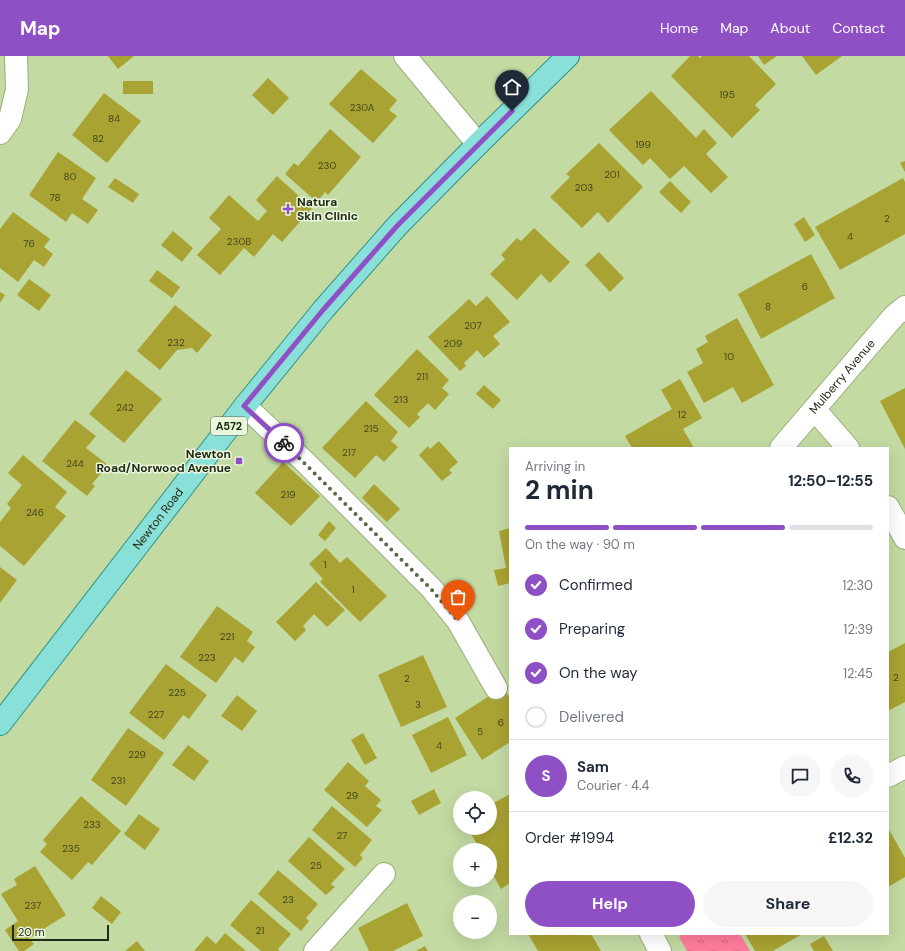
<!DOCTYPE html>
<html lang="en">
<head>
<meta charset="utf-8">
<style>
	:root { --surface:#fff; --page:#f6f6f7; --text:#1f2937; --muted:#747a83; --line:#e0e1e3; --accent:#8f50c5 }
	body { margin:0; font-family:"DM Sans",sans-serif; background:var(--page); color:var(--text); height:100vh; display:flex; flex-direction:column; font-size:15px; white-space:nowrap }
	* { box-sizing:border-box; margin:0 }
	p { font-size:13px; color:var(--muted) }
	.icon { flex:none; width:22px; height:22px; fill:none; stroke:currentColor; stroke-width:2; stroke-linecap:round; stroke-linejoin:round }
	.map { position:relative; flex:1; overflow:hidden }
	.details { position:absolute; left:509px; top:391px; width:380px; height:488px; display:flex; flex-direction:column; background:var(--surface); border-radius:0px; box-shadow:0 4px 16px #0002 }
	.details>* { flex:none }
	.fabs { position:absolute; left:453px; top:735px; display:grid; gap:8px }
	.fabs a { display:grid; place-items:center; width:44px; height:44px; border-radius:50%; background:var(--surface); box-shadow:0 4px 16px #0002; font-size:20px }
	.scale { position:absolute; left:12px; bottom:10px; width:97px; box-sizing:border-box; padding-left:4px; border:2px solid #212a15; border-top:0; font-size:11px; line-height:14px; white-space:nowrap; color:#212a15; -webkit-text-stroke:3px #eaf6db; paint-order:stroke }
	.pin { position:absolute; display:grid; place-items:center; width:34px; height:34px; color:#fff; margin:-41px -17px; border-radius:50% 50% 50% 0; rotate:-45deg; box-shadow:0 0 4px #0007 }
	.pin .icon { rotate:45deg }
	.courier { position:absolute; display:grid; place-items:center; width:40px; height:40px; margin:-20px; border:3px solid #8f50c5; border-radius:50%; background:#fff; color:#222; box-shadow:0 1px 5px #0007 }
	.summary em { font-style:normal; font-weight:700 }
	.summary div { display:flex; flex-direction:column-reverse }
	.summary { display:flex; align-items:center; justify-content:space-between; height:68px; padding:0 16px }
	h1 { font-size:26px; font-weight:700; line-height:30px }
	.bar { display:grid; grid-template-columns:repeat(4,1fr); gap:6px 4px; align-content:center; height:48px; padding:0 16px }
	.bar i { height:5px; border-radius:3px; background:var(--line) }
	.bar .on { background:var(--accent) }
	.bar p { grid-column:span 4 }
	.line { display:flex; align-items:center; gap:10px; padding:0 16px; border-top:1px solid var(--line) }
	.line div { flex:1 }
	.round { display:grid; place-items:center; flex:none; width:42px; height:42px; border-radius:21px; background:var(--page) }
	ol { padding:0 16px; list-style:none }
	li { display:flex; align-items:center; gap:12px; height:44px }
	li p { margin-inline-start:auto }
	li .icon { padding:4px; border-radius:50%; background:var(--accent); color:#fff; stroke-width:4 }
	li:last-child { color:var(--muted) }
	li i { width:22px; height:22px; border:2px solid var(--line); border-radius:50% }
	.button { display:flex; gap:8px; margin-top:auto; padding:8px 16px }
	.button a { flex:1; height:46px; border-radius:24px; background:var(--accent); color:#fff; font-size:16px; font-weight:700; line-height:46px; text-align:center }
	.button a+a { background:var(--page); color:var(--text) }
	header { display:flex; align-items:center; gap:24px; box-sizing:border-box; height:56px; padding:0 20px; background:var(--accent); color:#fff }
	header strong { font-size:19px }
	nav { display:flex; gap:22px; margin-inline-start:auto; font-size:14px }
	.map>svg:first-child { display:block }
</style>
</head>
<body>
<header>
<strong>Map</strong>
<nav><a>Home</a><a>Map</a><a>About</a><a>Contact</a></nav>
</header>
<div class="map">
<svg width="905" height="895" viewBox="0 0 905 895">
	<defs>
		<pattern id="grass-tufts" width="24" height="20" patternUnits="userSpaceOnUse"><rect width="24" height="20" fill="#ff7d9d"/><path d="M3 7l-1-3M5 7V3M7 7l1-3M15 17l-1-3M17 17v-4M19 17l1-3" fill="none" stroke="#ce677f"/></pattern>
	</defs>
	<rect width="100%" height="100%" fill="#c3daa3"/>
	<path fill="url(#grass-tufts)" d="M683,878h57l10,17h-63l-8,-14z"/>
	<g fill="#a9a333">
		<path d="M108,0h26l-16,13z"/>
		<path d="M690,0h8l2,2 2,-2h47l27,28 -21,21 5,5 -28,28 -61,-62z"/>
		<path d="M758,0h19l-13,9z"/>
		<path d="M802,0h40l-26,19z"/>
		<path d="M361,13l36,31 -8,10 8,6 -24,27 -44,-39z"/>
		<path d="M268,22l21,20 -16,17 -21,-20z"/>
		<rect x="123" y="25" width="30" height="13"/>
		<path d="M651,35l45,47 8,-9 13,14 -11,11 22,23 -17,16 -27,-27 -14,13 -20,-21 -7,7 -34,-35z"/>
		<path d="M104,37l37,28 -34,42 -35,-28z"/>
		<path d="M330,73l31,28 -33,38 -3,-3 -8,10 -32,-28 9,-11 4,3z"/>
		<path d="M599,87l44,44 -35,36 -10,-11 -16,16 -32,-31 20,-20 -4,-3z"/>
		<path d="M58,96l38,26 -14,21 16,11 -10,14 -16,-11 -6,9 -37,-27z"/>
		<path d="M905,105v11l-5,-9z"/>
		<path d="M277,120l35,32 -30,34 -9,-8 -19,23 -10,-9 -24,27 -23,-20 24,-26 -12,-11 20,-23 29,26 9,-10 -11,-11z"/>
		<path d="M115,122l24,16 -6,9 -25,-16z"/>
		<path d="M903,122l2,4v52l-65,36 -25,-43z"/>
		<path d="M670,125l21,21 -10,11 -22,-21z"/>
		<path d="M13,156l37,27 -6,8 9,7 -9,13 -10,-7 -16,22 -18,-14v-39z"/>
		<path d="M804,161l11,18 -10,7 -11,-18z"/>
		<path d="M534,172l36,34 -20,21 -9,-9 -24,26 -27,-26 15,-15 -4,-4 16,-17 4,3z"/>
		<path d="M173,175l20,17 -11,14 -21,-17z"/>
		<path d="M599,196l25,26 -14,14 -25,-27z"/>
		<path d="M811,198l24,44 -74,41 -23,-45z"/>
		<path d="M157,214l23,17 -8,11 -23,-17z"/>
		<path d="M29,223l22,16 -12,16 -22,-16z"/>
		<path d="M0,236l5,3 -5,8z"/>
		<path d="M487,240l23,26 -17,14 7,8 -16,14 -7,-8 -13,13 2,3 -6,5 -32,-34 41,-38 7,7z"/>
		<path d="M175,249l37,30 -15,18 -5,-5 -15,2 -17,20 -23,-19z"/>
		<path d="M737,262l37,67 -32,18 -9,-16 -29,16 -17,-31 16,-9 -7,-14 12,-7 -3,-6z"/>
		<path d="M417,293l32,31 -7,8 7,6 -14,16 -7,-7 -11,11 3,3 -11,11 -35,-33z"/>
		<path d="M126,314l36,29 -38,44 -35,-29z"/>
		<path d="M680,323l22,39 -19,11 11,19h-62l-7,-12 47,-27 -11,-19z"/>
		<path d="M484,329l17,15 -8,9 -17,-15z"/>
		<path d="M905,332v61l-25,-48z"/>
		<path d="M366,345l32,31 -7,9 7,6 -14,15 -8,-7 -21,23 -33,-30z"/>
		<path d="M75,364l21,16 -10,12 22,17 -16,19 3,2 -8,10 -45,-35z"/>
		<path d="M439,385l19,21 -9,8 3,3 -10,8 -23,-26 9,-9 2,3z"/>
		<path d="M23,399l44,37 -12,15 11,9 -42,50 -24,-20v-24l11,-14 -4,-4 15,-19 -14,-12z"/>
		<path d="M283,406l37,34 -29,30 -36,-33z"/>
		<path d="M374,428l26,25 -13,13 -25,-24z"/>
		<path d="M329,465l7,7 -11,13 -7,-6z"/>
		<path d="M510,472v55l-12,3 -4,-16 12,-2 -7,-37z"/>
		<path d="M326,492l14,15 7,-6 40,39 -27,26 -40,-40 3,-3 -14,-15z"/>
		<path d="M0,511l17,13 -17,23z"/>
		<path d="M316,526l29,28 -18,17 -13,-13 -11,12 3,4 -11,11 -19,-19z"/>
		<path d="M217,550l36,26 -6,9 8,6 -12,16 -8,-6 -19,26 -36,-26z"/>
		<path d="M905,587v59l-17,9v-59z"/>
		<path d="M423,599l24,52 -46,20 -23,-52z"/>
		<path d="M166,608l41,31 -18,24 -6,-4 -19,25 -35,-27z"/>
		<path d="M503,631l7,11v44l-28,18 -27,-42z"/>
		<path d="M237,639l20,16 -15,20 -21,-15z"/>
		<path d="M448,661l19,38 -36,18 -19,-38z"/>
		<path d="M128,672l36,25 -38,53 -35,-26z"/>
		<path d="M363,677l14,25 -12,7 -14,-25z"/>
		<path d="M188,689l21,16 -15,20 -22,-16z"/>
		<path d="M348,706l21,19 -4,5 16,14 -5,6 6,4 -15,17 -43,-37z"/>
		<path d="M434,733l7,14 -22,12 -8,-14z"/>
		<path d="M510,738v89l-9,6 -11,-20v-19h-10l-12,-22h22v-23z"/>
		<path d="M81,740l40,35 -29,34 -4,-3 -16,18 -32,-28 7,-8 -4,-4z"/>
		<path d="M332,750l40,34 -12,15 3,3 -8,9 -43,-37z"/>
		<path d="M139,758l21,15 -15,21 -21,-16z"/>
		<path d="M888,772l17,30v19l-17,10z"/>
		<path d="M309,781l36,32 -14,15 4,3 -9,8 -38,-34z"/>
		<path d="M35,810l31,49 -37,23 5,6 -10,7h-5l-14,-21 13,-9 -17,-27 16,-9 -3,-6z"/>
		<path d="M278,814l40,34 -12,14 3,3 -8,10 -43,-37z"/>
		<path d="M101,840l20,16 -9,12 -20,-16z"/>
		<path d="M251,844l40,34 -13,15 2,2h-19l-31,-26z"/>
		<path d="M407,847l16,33 -30,15h-24l-11,-23z"/>
		<path d="M225,877l21,18h-52l13,-15 9,8z"/>
		<path d="M528,878h63l10,17h-63z"/>
		<path d="M745,878h57l-29,17h-18z"/>
		<path d="M824,880l9,15h-19l-4,-7z"/>
		<path d="M137,885l8,10h-20z"/>
		<path d="M425,890l3,5h-12z"/>
	</g>
	<g fill="none" stroke-linecap="round" stroke-linejoin="round">
		<g stroke="#98ae79" stroke-width="24">
			<g id="minor">
				<path d="M405,0l73,88"/>
				<path d="M0,77l10,-14 7,-30 -1,-33"/>
				<path d="M245,350l60,56 127,127 26,32 38,67"/>
				<path d="M815,354l33,38"/>
				<path id="s1" d="M781,392l113,-132 11,-9"/>
				<path d="M888,451l17,31"/>
				<path d="M888,720l17,-9"/>
				<path d="M651,878l9,17"/>
				<path d="M315,895l69,-77"/>
			</g>
		</g>
		<g stroke="#309384" stroke-width="24">
			<g id="primary">
				<path id="s2" d="M0,668l245,-318 78,-96 74,-84 81,-82 90,-88"/>
			</g>
		</g>
		<use href="#minor" stroke="#fff" stroke-width="22"/>
		<use href="#primary" stroke="#88e0d9" stroke-width="22"/>
	</g>
	<g fill="none" stroke-linecap="round" stroke-linejoin="round">
		<path stroke="#5a6847" stroke-width="4" stroke-dasharray="0 7.2" d="M284,387l148,147 26,31"/>
		<path stroke="#8f50c5" stroke-width="5" d="M284,387l-40,-37 79,-96 74,-84 115,-115"/>
	</g>
	<g fill="#8f50c5" stroke="#eaf6db" stroke-width="1.5">
		<path d="M286 147h4v4h4v4h-4v4h-4v-4h-4v-4h4z"/>
		<rect x="235" y="401" width="8" height="8" rx="2"/>
	</g>
	<g text-anchor="middle" stroke-width="3" stroke-linejoin="round" paint-order="stroke">
		<g font-size="10" fill="#43481c">
			<text x="727" y="42">195</text>
			<text x="362" y="55">230A</text>
			<text x="114" y="66">84</text>
			<text x="98" y="86">82</text>
			<text x="643" y="92">199</text>
			<text x="327" y="113">230</text>
			<text x="612" y="122">201</text>
			<text x="70" y="124">80</text>
			<text x="584" y="135">203</text>
			<text x="55" y="145">78</text>
			<text x="887" y="166">2</text>
			<text x="850" y="184">4</text>
			<text x="239" y="189">230B</text>
			<text x="29" y="191">76</text>
			<text x="805" y="234">6</text>
			<text x="768" y="254">8</text>
			<text x="473" y="273">207</text>
			<text x="176" y="290">232</text>
			<text x="453" y="291">209</text>
			<text x="729" y="304">10</text>
			<text x="422" y="324">211</text>
			<text x="401" y="347">213</text>
			<text x="125" y="355">242</text>
			<text x="682" y="362">12</text>
			<text x="371" y="376">215</text>
			<text x="349" y="400">217</text>
			<text x="75" y="411">244</text>
			<text x="288" y="442">219</text>
			<text x="35" y="460">246</text>
			<text x="325" y="512">1</text>
			<text x="353" y="537">1</text>
			<text x="227" y="584">221</text>
			<text x="207" y="605">223</text>
			<text x="896" y="625">2</text>
			<text x="407" y="626">2</text>
			<text x="177" y="640">225</text>
			<text x="418" y="652">3</text>
			<text x="156" y="662">227</text>
			<text x="501" y="670">6</text>
			<text x="480" y="679">5</text>
			<text x="439" y="693">4</text>
			<text x="137" y="702">229</text>
			<text x="118" y="728">231</text>
			<text x="352" y="743">29</text>
			<text x="92" y="772">233</text>
			<text x="342" y="783">27</text>
			<text x="71" y="796">235</text>
			<text x="316" y="813">25</text>
			<text x="288" y="847">23</text>
			<text x="33" y="853">237</text>
			<text x="260" y="878">21</text>
		</g>
		<rect fill="#eaf6db" stroke="#5d6750" stroke-width="1" x="211" y="361" width="36" height="18" rx="3"/>
		<g font-size="11" font-weight="bold" fill="#212a15">
			<text x="229" y="374">A572</text>
		</g>
		<g font-size="12" font-weight="bold" fill="#212a15" stroke="#eaf6db" text-anchor="start">
			<text x="297" y="150">Natura<tspan x="297" dy="14">Skin Clinic</tspan></text>
			<text x="231" y="402" text-anchor="end">Newton<tspan x="231" dy="14">Road/Norwood Avenue</tspan></text>
		</g>
		<g font-size="12" fill="#212a15" stroke="#eaf6db">
			<text dy="4" stroke="none"><textPath href="#s1" startOffset="94">Mulberry Avenue</textPath></text>
			<text dy="4" stroke="none"><textPath href="#s2" startOffset="259">Newton Road</textPath></text>
		</g>
	</g>
</svg>
<div class="fabs">
<a><svg class="icon" aria-label="locate" viewBox="0 0 24 24"><circle cx="12" cy="12" r="6"/><path d="M12 2v4M12 18v4M2 12h4M18 12h4"/></svg></a>
<a>+</a>
<a>−</a>
</div>
<div class="scale">20 m</div>
<div class="pin" style="left:458px;top:565px;background:#ea580c"><svg class="icon" aria-label="bag" viewBox="0 0 24 24"><path d="M5 8h14l-1 12H6zM9 8a3 3 0 0 1 6 0"/></svg></div>
<div class="pin" style="left:512px;top:55px;background:#1f2937"><svg class="icon" aria-label="home" viewBox="0 0 24 24"><path d="M3 11l9-7 9 7M6 9v11h12V9"/></svg></div>
<div class="courier" style="left:284px;top:387px"><svg class="icon" aria-label="bike" viewBox="0 0 24 24"><circle cx="6" cy="16" r="4"/><circle cx="18" cy="16" r="4"/><path d="M6 16l4-8h5l3 8M10 8l3 8H6M13 5h3"/></svg></div>
<section class="details">
<div class="summary"><div><h1>2 min</h1><p>Arriving in</p></div><em>12:50–12:55</em></div>
<div class="bar"><i class="on"></i><i class="on"></i><i class="on"></i><i></i><p>On the way · 90 m</p></div>
<ol>
<li><svg class="icon" aria-label="check" viewBox="0 0 24 24"><path d="M5 12l5 5 9-10"/></svg>Confirmed<p>12:30</p></li>
<li><svg class="icon" aria-label="check" viewBox="0 0 24 24"><path d="M5 12l5 5 9-10"/></svg>Preparing<p>12:39</p></li>
<li><svg class="icon" aria-label="check" viewBox="0 0 24 24"><path d="M5 12l5 5 9-10"/></svg>On the way<p>12:45</p></li>
<li><i></i>Delivered</li>
</ol>
<div class="line" style="height:72px"><b class="round" style="background:var(--accent);color:#fff">S</b><div><b>Sam</b><p>Courier · 4.4</p></div><a class="round"><svg class="icon" aria-label="chat" viewBox="0 0 24 24"><path d="M4 5h16v11H9l-5 4z"/></svg></a><a class="round"><svg class="icon" aria-label="phone" viewBox="0 0 24 24"><path d="M5 4h4l2 5-3 2q2 4 5 5l2-3 5 2v4C11 20 4 13 5 4z"/></svg></a></div>
<div class="line" style="height:52px"><div>Order #1994</div><b>£12.32</b></div>
<div class="button"><a>Help</a><a>Share</a></div>
</section>
</div>
</body>
</html>
